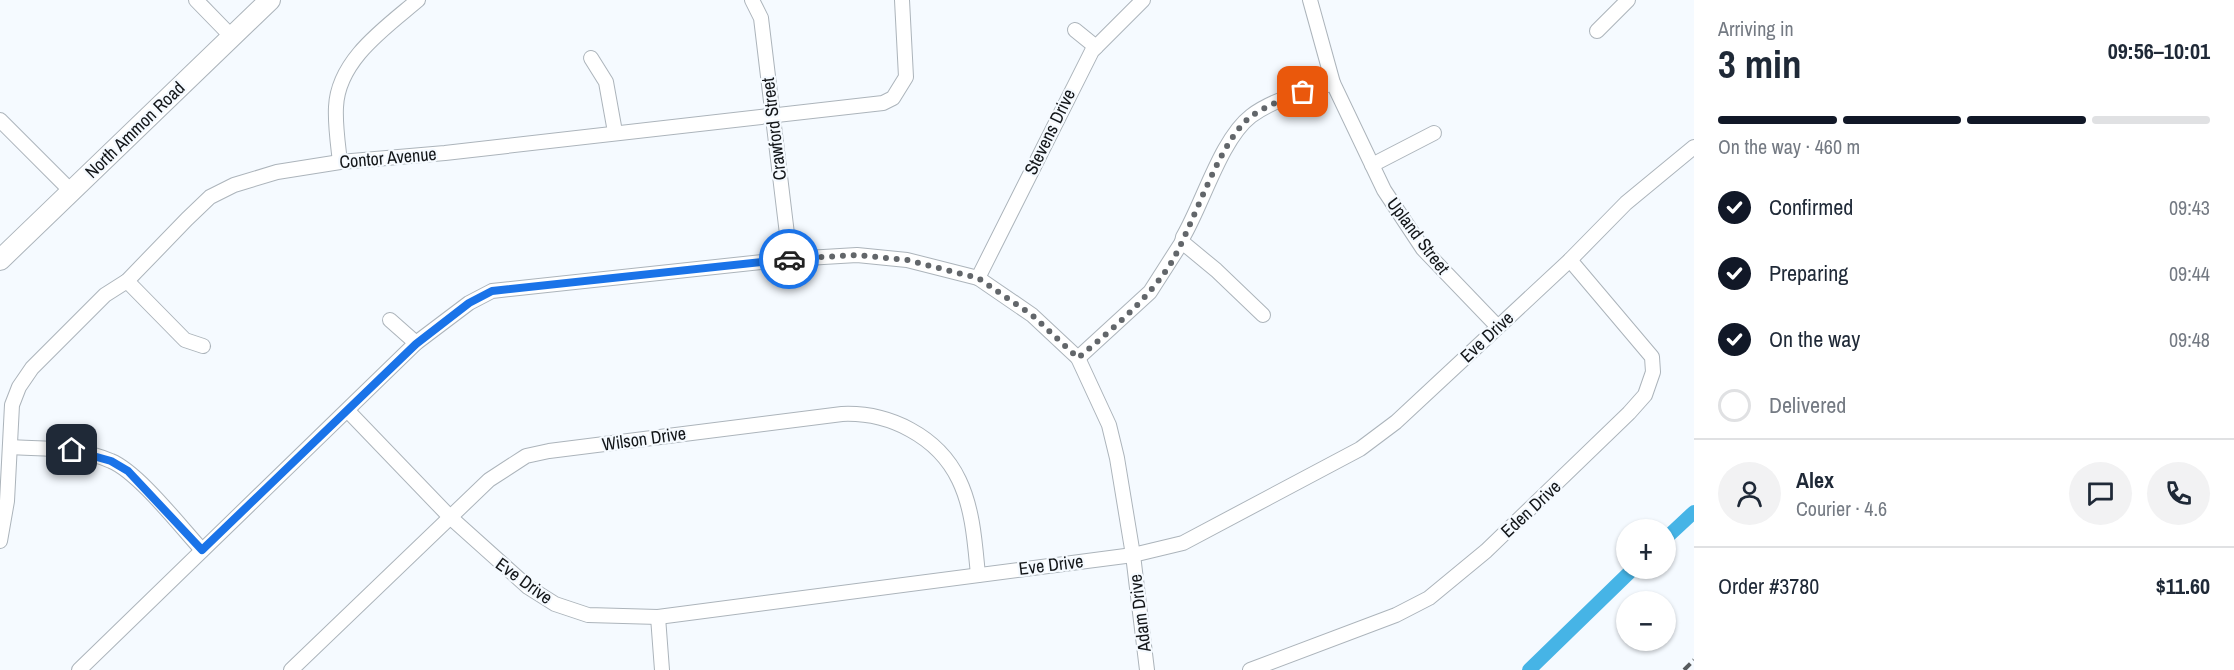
<!DOCTYPE html>
<html lang="en">
<head>
<meta charset="utf-8">
<style>
	:root { --surface:#fff; --page:#f2f2f3; --text:#1f2937; --muted:#747a83; --line:#e0e1e3; --accent:#111827 }
	body { margin:0; font-family:"Archivo Narrow",sans-serif; background:var(--page); color:var(--text); height:100vh; display:flex; flex-direction:column; font-size:22px; white-space:nowrap }
	* { box-sizing:border-box; margin:0 }
	p { font-size:20px; color:var(--muted) }
	.icon { flex:none; width:33px; height:33px; fill:none; stroke:currentColor; stroke-width:2; stroke-linecap:round; stroke-linejoin:round }
	.map { position:relative; flex:1; overflow:hidden }
	.sheet { display:flex; flex-direction:column; background:var(--surface); width:540px }
	.sheet>* { flex:none }
	.controls { position:absolute; left:1616px; top:519px; display:grid; gap:12px }
	.controls a { display:grid; place-items:center; width:60px; height:60px; border-radius:50%; background:var(--surface); box-shadow:0 2px 4px #0004; font-size:30px }
	.pin { position:absolute; display:grid; place-items:center; width:51px; height:51px; color:#fff; margin:-26px; border-radius:12px; box-shadow:0 3px 9px #0006 }
	.courier { position:absolute; display:grid; place-items:center; width:60px; height:60px; margin:-30px; border:4px solid #1a73e8; border-radius:50%; background:#fff; color:#222; box-shadow:0 2px 8px #0007 }
	.summary em { font-style:normal; font-weight:700 }
	.summary div { display:flex; flex-direction:column-reverse }
	.summary { display:flex; align-items:center; justify-content:space-between; height:102px; padding:0 24px }
	h1 { font-size:39px; font-weight:700; line-height:45px }
	.bar { display:grid; grid-template-columns:repeat(4,1fr); gap:9px 6px; align-content:center; height:72px; padding:0 24px }
	.bar i { height:8px; border-radius:4px; background:var(--line) }
	.bar .selected { background:var(--accent) }
	.bar p { grid-column:span 4 }
	.line { display:flex; align-items:center; gap:15px; padding:0 24px; border-top:2px solid var(--line) }
	.line div { flex:1 }
	.round { display:grid; place-items:center; flex:none; width:63px; height:63px; border-radius:32px; background:var(--page) }
	ol { padding:0 24px; list-style:none }
	li { display:flex; align-items:center; gap:18px; height:66px }
	li p { margin-inline-start:auto }
	li .icon { padding:6px; border-radius:50%; background:var(--accent); color:#fff; stroke-width:4 }
	li:last-child { color:var(--muted) }
	li i { width:33px; height:33px; border:3px solid var(--line); border-radius:50% }
	main { display:flex; flex:1; min-height:0 }
	.map>svg:first-child { display:block }
</style>
</head>
<body>
<main>
<div class="map">
<svg width="1694" height="670" viewBox="0 0 1694 670">
	<rect width="100%" height="100%" fill="#f5faff"/>
	<g fill="none" stroke-linecap="round" stroke-linejoin="round">
		<g stroke="#46b4e6" stroke-width="14">
			<path d="M1665,539l29,-27"/>
			<path d="M1529,670l105,-102"/>
		</g>
		<g stroke="#acb4bb" stroke-width="16">
			<g id="minor">
				<path d="M196,0l35,36"/>
				<path d="M752,0l9,18 29,241"/>
				<path d="M1310,0l23,83 51,107 39,59 74,77"/>
				<path d="M1075,30l21,17"/>
				<path d="M1597,31l31,-31"/>
				<path d="M591,58l15,24 9,50"/>
				<path d="M0,120l71,71"/>
				<path d="M340,162c-2,-18 -5,-37 -4,-55 2,-47 49,-79 82,-107"/>
				<path d="M1372,165l62,-32"/>
				<path d="M978,278l114,-227 51,-51"/>
				<path d="M127,281l58,59 18,6"/>
				<path d="M1263,315l-47,-45 -34,-28 1,-5c20,-34 38,-98 68,-121 24,-18 55,-24 82,-33"/>
				<path d="M390,320l26,23"/>
				<path d="M1078,358l72,-66 32,-50"/>
				<path d="M348,411l102,106 78,70 27,17 33,11 70,2 475,-62 50,-12 177,-94 36,-27 174,-162 56,-57 68,-56"/>
				<path d="M11,447c33,2 69,0 100,14 27,11 69,65 91,89"/>
				<path d="M0,541l7,-40 5,-96 7,-18 13,-19 73,-73 22,-14 60,-62 23,-22 24,-12 43,-13 63,-10 105,-9 438,-50 10,-5 13,-21 -4,-77"/>
				<path d="M658,617l4,53"/>
				<path d="M79,670l337,-327 53,-40 23,-12 298,-32 67,-4 50,5 71,18 54,37 46,43 31,67 8,33 16,97 14,115"/>
				<path d="M291,670l198,-190 37,-24 23,-5 293,-37c47,-2 96,22 117,66 14,29 16,64 19,95"/>
				<path d="M1250,670l146,-55 33,-17 57,-47 143,-138 16,-18 8,-23 -1,-15 -82,-97"/>
			</g>
		</g>
		<g stroke="#acb4bb" stroke-width="22">
			<path id="secondary" d="M0,260l270,-260"/>
		</g>
		<use href="#minor" stroke="#fff" stroke-width="14"/>
		<use href="#secondary" stroke="#fff" stroke-width="20"/>
		<path stroke="#575b5e" stroke-width="4" stroke-dasharray="9 4.5" stroke-linecap="butt" d="M1684,670l10,-10"/>
	</g>
	<g fill="none" stroke-linecap="round" stroke-linejoin="round">
		<path stroke="#62666a" stroke-width="6" stroke-dasharray="0 10.8" d="M789,259l68,-4 50,5 71,18 54,37 46,43c34,-29 69,-57 93,-95 22,-36 49,-126 82,-148 15,-10 33,-17 50,-23"/>
		<path stroke="#1a73e8" stroke-width="8" d="M72,450l39,11 17,10 74,79 214,-206 53,-41 23,-12 297,-32"/>
	</g>
	<g text-anchor="middle" stroke-width="4.5" stroke-linejoin="round" paint-order="stroke">
		<g font-size="18" fill="#131619" stroke="#f5faff">
			<text transform="translate(774 129) rotate(-97)" y="6">Crawford Street</text>
			<text transform="translate(135 130) rotate(-44)" y="6">North Ammon Road</text>
			<text transform="translate(1050 132) rotate(-64)" y="6">Stevens Drive</text>
			<text transform="translate(388 158) rotate(-5)" y="6">Contor Avenue</text>
			<text transform="translate(1418 236) rotate(53)" y="6">Upland Street</text>
			<text transform="translate(1487 337) rotate(-43)" y="6">Eve Drive</text>
			<text transform="translate(644 439) rotate(-8)" y="6">Wilson Drive</text>
			<text transform="translate(1531 509) rotate(-43)" y="6">Eden Drive</text>
			<text transform="translate(1051 565) rotate(-7)" y="6">Eve Drive</text>
			<text transform="translate(524 581) rotate(36)" y="6">Eve Drive</text>
			<text transform="translate(1140 613) rotate(-97)" y="6">Adam Drive</text>
		</g>
	</g>
</svg>
<div class="controls">
<a>+</a>
<a>−</a>
</div>
<div class="pin" style="left:1303px;top:92px;background:#ea580c"><svg class="icon" aria-label="bag" viewBox="0 0 24 24"><path d="M5 8h14l-1 12H6zM9 8a3 3 0 0 1 6 0"/></svg></div>
<div class="pin" style="left:72px;top:450px;background:#1f2937"><svg class="icon" aria-label="home" viewBox="0 0 24 24"><path d="M3 11l9-7 9 7M6 9v11h12V9"/></svg></div>
<div class="courier" style="left:789px;top:259px"><svg class="icon" aria-label="car" viewBox="0 0 24 24"><path d="M5 17H2v-5l4-1 3-4h7l3 4 3 1v5h-3M9 17h6M6 11h13"/><circle cx="7" cy="17" r="2"/><circle cx="17" cy="17" r="2"/></svg></div>
</div>
<section class="sheet">
<div class="summary"><div><h1>3 min</h1><p>Arriving in</p></div><em>09:56–10:01</em></div>
<div class="bar"><i class="selected"></i><i class="selected"></i><i class="selected"></i><i></i><p>On the way · 460 m</p></div>
<ol>
<li><svg class="icon" aria-label="check" viewBox="0 0 24 24"><path d="M5 12l5 5 9-10"/></svg>Confirmed<p>09:43</p></li>
<li><svg class="icon" aria-label="check" viewBox="0 0 24 24"><path d="M5 12l5 5 9-10"/></svg>Preparing<p>09:44</p></li>
<li><svg class="icon" aria-label="check" viewBox="0 0 24 24"><path d="M5 12l5 5 9-10"/></svg>On the way<p>09:48</p></li>
<li><i></i>Delivered</li>
</ol>
<div class="line" style="height:108px"><a class="round"><svg class="icon" aria-label="person" viewBox="0 0 24 24"><circle cx="12" cy="8" r="4"/><path d="M4 21q1-7 8-7t8 7"/></svg></a><div><b>Alex</b><p>Courier · 4.6</p></div><a class="round"><svg class="icon" aria-label="chat" viewBox="0 0 24 24"><path d="M4 5h16v11H9l-5 4z"/></svg></a><a class="round"><svg class="icon" aria-label="phone" viewBox="0 0 24 24"><path d="M5 4h4l2 5-3 2q2 4 5 5l2-3 5 2v4C11 20 4 13 5 4z"/></svg></a></div>
<div class="line" style="height:78px"><div>Order #3780</div><b>$11.60</b></div>
</section>
</main>
</body>
</html>
